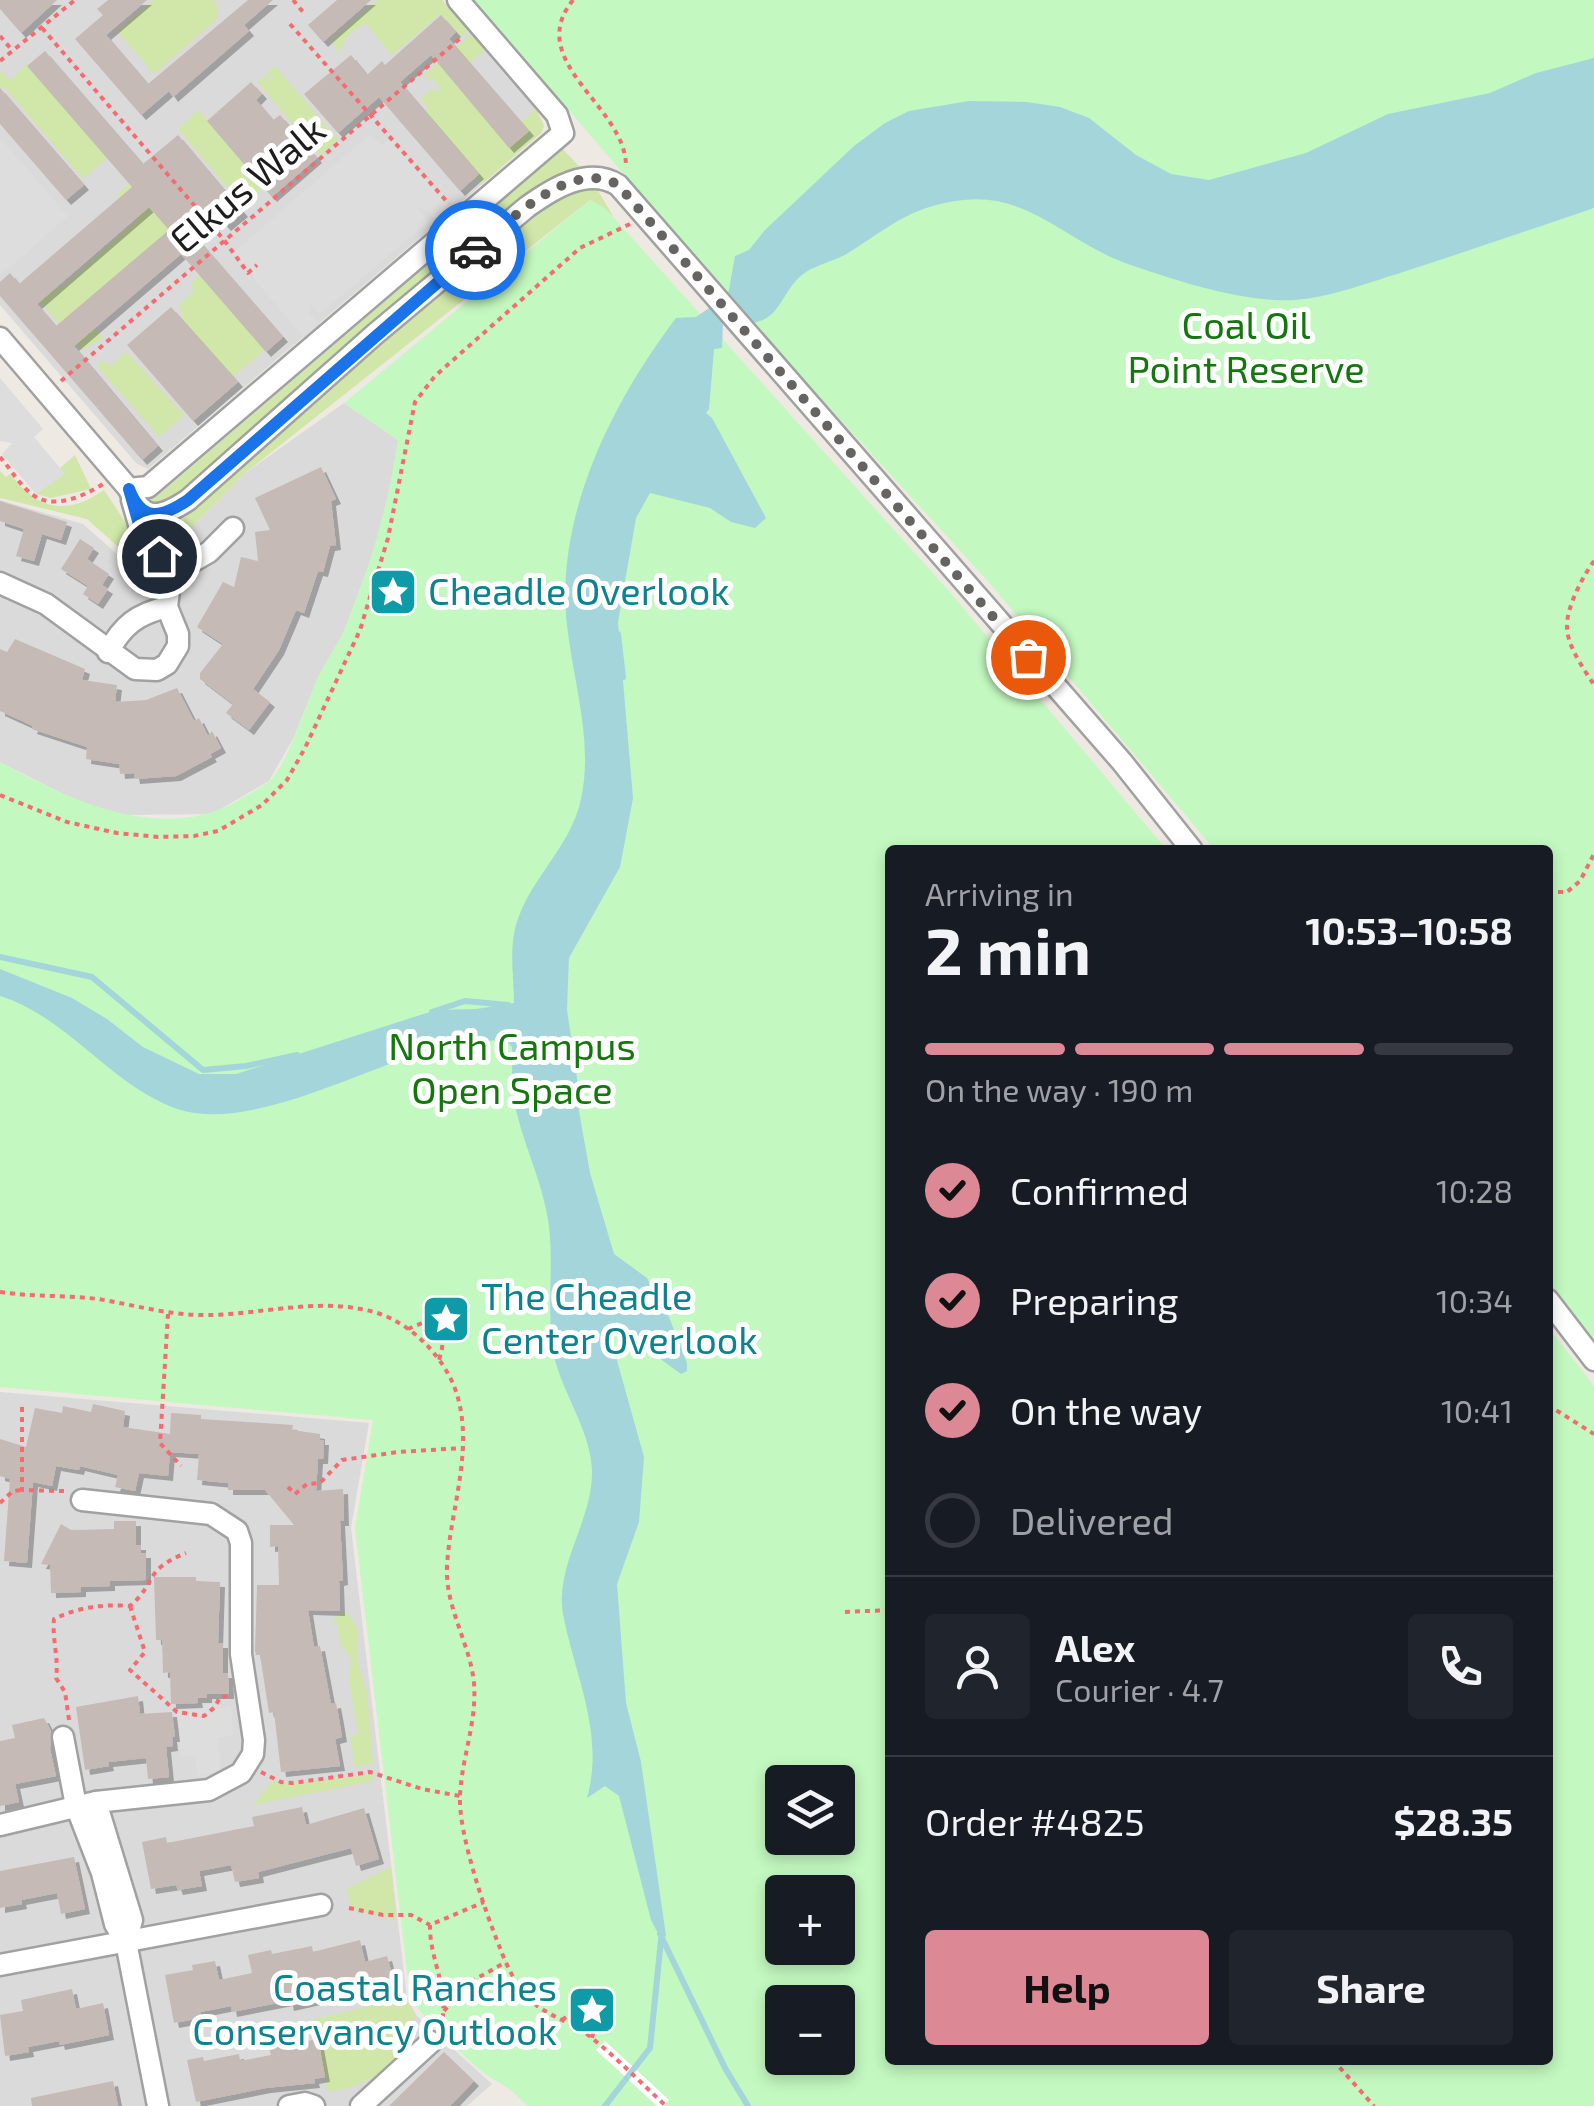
<!DOCTYPE html>
<html lang="en">
<head>
<meta charset="utf-8">
<style>
	:root { --surface:#171b24; --page:#20242c; --text:#f1f3f6; --muted:#9ea1a6; --line:#363941; --accent:#dd8895 }
	body { margin:0; font-family:"Exo 2",sans-serif; background:var(--page); color:var(--text); height:100vh; display:flex; flex-direction:column; font-size:38px; white-space:nowrap }
	* { box-sizing:border-box; margin:0 }
	p { font-size:32px; color:var(--muted) }
	.icon { flex:none; width:55px; height:55px; fill:none; stroke:currentColor; stroke-width:2; stroke-linecap:round; stroke-linejoin:round }
	.map { position:relative; flex:1; overflow:hidden }
	.details { position:absolute; left:885px; top:845px; width:668px; height:1220px; display:flex; flex-direction:column; background:var(--surface); border-radius:10px; box-shadow:0 5px 15px #0003 }
	.details>* { flex:none }
	.fabs { position:absolute; left:765px; top:1765px; display:grid; gap:20px }
	.fabs a { display:grid; place-items:center; width:90px; height:90px; border-radius:10px; background:var(--surface); box-shadow:0 5px 15px #0003; font-size:50px }
	.pin { position:absolute; display:grid; place-items:center; width:85px; height:85px; color:#fff; margin:-42px; border:5px solid #fff; border-radius:50%; box-shadow:0 2px 10px #0007 }
	.courier { position:absolute; display:grid; place-items:center; width:100px; height:100px; margin:-50px; border:8px solid #1a73e8; border-radius:50%; background:#fff; color:#222; box-shadow:0 2px 12px #0007 }
	.headline em { font-style:normal; font-weight:700 }
	.headline div { display:flex; flex-direction:column-reverse }
	.headline { display:flex; align-items:center; justify-content:space-between; height:170px; padding:0 40px }
	h1 { font-size:65px; font-weight:700; line-height:75px }
	.bar { display:grid; grid-template-columns:repeat(4,1fr); gap:15px 10px; align-content:center; height:120px; padding:0 40px }
	.bar i { height:12px; border-radius:8px; background:var(--line) }
	.bar .selected { background:var(--accent) }
	.bar p { grid-column:span 4 }
	.line { display:flex; align-items:center; gap:25px; padding:0 40px; border-top:2px solid var(--line) }
	.line div { flex:1 }
	.round { display:grid; place-items:center; flex:none; width:105px; height:105px; border-radius:10px; background:var(--page) }
	ol { padding:0 40px; list-style:none }
	li { display:flex; align-items:center; gap:30px; height:110px }
	li p { margin-inline-start:auto }
	li .icon { padding:10px; border-radius:50%; background:var(--accent); color:#111; stroke-width:4 }
	li:last-child { color:var(--muted) }
	li i { width:55px; height:55px; border:5px solid var(--line); border-radius:50% }
	.action { display:flex; gap:20px; margin-top:auto; padding:20px 40px }
	.action a { flex:1; height:115px; border-radius:10px; background:var(--accent); color:#111; font-size:40px; font-weight:700; line-height:115px; text-align:center }
	.action a+a { background:var(--page); color:var(--text) }
	.map>svg:first-child { display:block }
</style>
</head>
<body>
<div class="map">
<svg width="1594" height="2106" viewBox="0 0 1594 2106">
	<defs>
		<filter id="shadow"><feDropShadow dx="5" dy="5" stdDeviation="0" flood-color="#0004"/></filter>
	</defs>
	<rect width="100%" height="100%" fill="#eee9e3"/>
	<g fill="#dbdada">
		<path d="M0,0h442l94,109 8,17 -3,7 -104,90 -289,246 -12,-6 -136,-158z"/>
		<path d="M344,403l54,37 -9,58 -17,58 -28,76 -25,43 -25,62 -25,44 -57,33 -89,1 -42,-12 -81,-41v-262l83,24 51,45 25,-14 26,-21 60,-61z"/>
		<path d="M0,1392l369,31 -18,105 56,470 10,18 75,68 -25,22h-467z"/>
	</g>
	<g fill="#d0e7a9">
		<path d="M153,0h61l4,7v11l-64,56 -37,-43z"/>
		<path d="M377,0h65l26,30 -7,7 -21,-23 -48,41 -26,-31c-16,7 -23,15 -27,31l-7,-15z"/>
		<path d="M471,34l14,16 -17,14 51,60 17,-15 8,17 -3,7 -59,51 -60,-71 6,-6 -8,-8 12,-11 4,4 4,-3 -4,-7 -13,-6z"/>
		<path d="M27,64l81,93 -25,22 -79,-92 -4,2v-18l10,9z"/>
		<path d="M275,66l63,74 -18,16 -63,-74 8,-7 6,6 2,-1 -6,-7z"/>
		<path d="M198,110l66,77 -21,19 -65,-77z"/>
		<path d="M563,149l23,25 -7,1 -392,320 -32,11 -8,-5 15,-9z"/>
		<path d="M130,183l45,52 -93,78 21,25 -21,12 -47,-54 27,-9 74,-66 -20,-25z"/>
		<path d="M596,187l17,29 -23,-16 -345,273 -60,61 -5,-12 116,-110 206,-179 69,-43z"/>
		<path d="M201,275l65,74 -37,31 -52,-60 6,-5 -5,-9 16,-15 -4,-7z"/>
		<path d="M126,352l58,63 -25,22 -62,-71 5,-6 9,6z"/>
		<path d="M75,455l16,34 -40,9 -15,-4 28,-20 -4,-6z"/>
		<path d="M0,471l6,6 4,-3c28,35 55,43 94,16l38,57 -10,12 -45,-40 -87,-21z"/>
		<path d="M340,1613h8l9,14v33l10,32 6,72 -18,3 -5,-31 8,-2 -9,-54 2,-22 -11,-14 -3,-20 -5,-1z"/>
		<path d="M373,1774l1,7 -121,24 19,-24 19,3z"/>
		<path d="M391,1867l5,53 -43,-10 -7,-21z"/>
		<path d="M407,1998l9,18 -24,26 11,12c-24,22 -42,34 -76,38l-13,-73z"/>
	</g>
	<g fill="#c3f8c0" fill-rule="evenodd">
		<path d="M474,0h1120v1340l-46,-60v-430h-333l-228,-270 -235,-257z"/>
		<path d="M590,200l15,8 342,381 220,261h-277v1210h658v-733l46,59v720h-1067c-11,-12 -17,-18 -31,-25 -19,-10 -75,-65 -86,-84l-55,-469 18,-108 -373,-33v-625c71,39 167,85 244,35 8,-5 19,-10 26,-16 21,-24 35,-74 48,-104 8,-16 19,-30 26,-47 26,-61 44,-124 54,-190l-54,-37zM782,1782h56v56h-56zM782,1892h56v56h-56zM782,2002h56v56h-56z"/>
	</g>
	<g fill="#ddd">
		<path d="M370,134l11,12 9,-8 62,71 -15,14 -8,-12 -11,-3 10,14 -108,92 -11,-11 1,11 10,10 -16,14 -71,-85z"/>
		<path d="M0,138l68,78 -68,60z"/>
		<path d="M0,378l43,51 -9,8 31,37 -29,20 -34,-40 10,-11 -12,-2z"/>
		<path d="M213,1703l6,5 12,-2 2,29 -15,3 3,32 -24,6 -2,-20 -15,1 -4,-45z"/>
	</g>
	<path fill="#a4d5db" d="M1594,58v150c-65,22 -129,44 -194,65 -40,12 -83,30 -125,27 -50,-3 -100,-20 -147,-36 -59,-20 -99,-72 -165,-64 -53,6 -73,27 -115,53 -13,8 -29,11 -42,19 -18,11 -24,36 -38,45 -12,9 -32,6 -45,6l-1,25 -8,1 -5,60 -3,4 6,5 54,100 -11,10 -24,-6 -21,-14 -60,-15 -14,25 -18,104 15,176 -13,69 -55,98 -3,51 28,157 24,81 33,24 20,34 20,51v8l-6,3 -52,-38 -12,-14 -5,2 -1,15 33,118 -5,65 -22,62 9,119 15,59 25,174 -5,3 -10,-19 -32,-124 -14,-10 -18,12c18,-65 -12,-121 -24,-184 -9,-53 36,-100 28,-154 -5,-35 -27,-66 -36,-100 -11,-50 2,-101 -9,-151 -8,-39 -28,-77 -33,-116 -2,-15 0,-31 -1,-46l-8,-8c-20,3 -41,4 -61,8 -75,17 -196,90 -271,60 -65,-26 -105,-90 -172,-111v-27l72,29 35,21 36,28 56,27h37l200,-64 40,-1 38,-6c0,-22 -4,-47 0,-69 9,-50 57,-85 67,-135 12,-55 -6,-111 -13,-166 -16,-111 42,-228 108,-315l20,-1 32,-22 7,-39 14,-6 16,-20 89,-84 31,-23 24,-12 60,-10 58,1 33,5 29,11 47,37 35,19 38,6 97,-27 82,-39 102,-21 46,-20z"/>
	<path fill="#fff" d="M605,2041l64,59 -6,6h-6l-61,-56z"/>
	<g fill="none" stroke-linecap="round" stroke-linejoin="round">
		<g stroke="#a4d5db" stroke-width="6">
			<path d="M618,634l5,43"/>
			<path d="M566,955l-2,55 14,96"/>
			<path d="M0,957l92,20 111,93 43,-4 51,-11"/>
			<path d="M432,1012l33,-11 43,4"/>
			<path d="M660,1934l65,134 23,38"/>
			<path d="M605,2106l45,-58 11,-108"/>
		</g>
	</g>
	<g fill="#c5bab6" fill-rule="evenodd" filter="url(#shadow)">
		<path d="M0,0h57l-36,33 -21,-24z"/>
		<path d="M108,0h39l-41,35 42,49 100,-84h25l-29,25 5,6 -76,66 -4,-6 -28,24 -66,-76 28,-24 -6,-6z"/>
		<path d="M337,0h34l-48,42 -15,-17z"/>
		<path d="M441,15l15,17 -7,7 80,92 -20,17 -78,-93 -31,27 79,92 -19,17 -81,-94 -41,36 -34,-39 47,-39 16,20 15,-14 3,4z"/>
		<path d="M45,51l98,113 35,-29 65,77 -17,14 -7,-8 -23,19 87,100 -17,15 -85,-98 -107,92 84,100 -16,14 -142,-164v-14l10,-9 9,11 113,-97 -105,-121zM149,207l20,23 -113,96 -19,-22z"/>
		<path d="M251,82l11,12 -6,6 17,20 7,-5 37,43 -45,39 -65,-76z"/>
		<path d="M0,88l84,97 -18,15 -66,-76z"/>
		<path d="M171,307l67,75 -45,39 -66,-76z"/>
		<path d="M321,467l15,32 -5,2 5,44 -6,1 -7,26 -5,-1 -14,42 -8,-3 -17,40 -26,39 17,13 -21,28 -23,-17 7,-9 -33,-25v-6l23,-29 -26,-17 26,-45 11,5 7,-30 17,4 -3,-29 15,-2 -15,-32z"/>
		<path d="M0,501l67,21 -6,18 -19,-6 -8,27 -18,-5 8,-27 -24,-8z"/>
		<path d="M80,539l14,9 -7,11 22,15 -7,11 6,4 -10,15 -15,-10 5,-8 -27,-17z"/>
		<path d="M15,639l70,30 -3,11 35,5 -2,17 31,-2 31,-12 17,33 5,-3 9,18 4,-5 9,17 -11,6 2,3 -36,19 -41,3 -1,-6 -14,1 -1,-10 -33,-5 1,-12 -55,-18 1,-3 -33,-15v-62l7,3z"/>
		<path d="M93,1404l32,7 -2,16 47,7 1,-21 30,2v4l92,6 -1,5 28,4v6h4l-1,19h-5l-2,32 27,-2 1,32h-4l3,59 -4,1 1,30 -32,-1 6,37 6,-1 11,58 5,-1 3,16 3,18 -7,2 5,27 -59,6 -7,-60 -5,1 -9,-58h-4l-1,-5 2,-65h22l-1,-39 -8,1v-22h24l-29,-35h-37v-7l-31,-3 2,-26 -29,-2 -2,24 -29,-3 -4,18 -20,-4 3,-12 -38,-9 -1,4 -23,-4 -4,20 -19,-4 -6,81 -23,-2 6,-82 -10,-3v-37l26,8 9,-39 27,5 1,-7 28,6z"/>
		<path d="M114,1521h22v24h5v8h5v27l-36,1v5l-29,1v5l-30,1 -1,-28 -9,-1 20,-40 10,6 43,-1z"/>
		<path d="M154,1577h42v4l24,1 -2,61h5v30h5l1,21h-22v4h-10l1,5 -27,1 -1,-32 -7,1 -1,-33h-6z"/>
		<path d="M138,1696l2,18 32,-2 3,25h-3l1,9 -7,1 3,30 -21,2 -2,-21 -38,4 1,4 -24,4 -9,-63z"/>
		<path d="M44,1718l7,13 -1,18 6,27 -41,8 4,18 -19,4v-65l15,-3 -3,-13z"/>
		<path d="M302,1807l4,18 58,-17 15,51 -23,7 -5,-18 -93,24 1,6 -24,4 -4,-17 -32,6 3,15 -24,4 -2,-5 -25,4 -9,-47 24,-5 1,6 87,-17 -2,-9z"/>
		<path d="M74,1857l11,52 -24,5 -4,-21 -36,7 1,4 -22,4v-37z"/>
		<path d="M360,1940l5,22 22,-6 8,30 -47,12 -1,-5 -58,13 -1,-5 -56,11 -1,-6 -31,6 1,6 -27,5 -9,-48 28,-5 -1,-5 23,-4 4,19 33,-7 -4,-18 23,-5 1,4 40,-8 1,6z"/>
		<path d="M72,1989l4,20 27,-6 6,32 -49,10 -1,-4 -31,6 1,5 -24,4 -5,-41 23,-4 -2,-11z"/>
		<path d="M318,2039l7,38 -11,2 1,4 -49,5 -70,14 -9,-42 16,-3 1,4 35,-7 1,7 31,-6 -2,-7z"/>
		<path d="M444,2052l30,29 -24,25h-61z"/>
		<path d="M113,2081l5,25h-86l-1,-8z"/>
	</g>
	<g fill="none" stroke-linecap="round" stroke-linejoin="round">
		<g stroke="#a1a1a1" stroke-width="25">
			<g id="minor">
				<path d="M0,338l129,151 19,-2 415,-354 -6,-18 -99,-115"/>
				<path d="M129,489c14,34 32,29 59,11l186,-165 153,-128c25,-18 61,-41 91,-22l504,577 70,88"/>
				<path d="M171,574l38,-22 24,-24"/>
				<path d="M0,583l46,21 89,65 22,1 10,-6 11,-18v-12l-11,-27 4,-33 -30,-43 -9,-31"/>
				<path d="M108,652c15,-27 29,-38 59,-45"/>
				<path d="M1548,1300l46,60"/>
				<path d="M63,1737l13,69 26,67 13,51 11,18 6,-22 -36,-118"/>
				<path d="M0,1825l96,-23 113,-12 32,-17 12,-19 1,-14 -13,-86v-111l-4,-12 -26,-17 -129,-14"/>
				<path d="M126,1942l32,164"/>
				<path d="M0,1965l321,-60"/>
				<path d="M289,2106l16,-3 9,3"/>
				<path d="M361,2106l70,-64"/>
			</g>
		</g>
		<g stroke="#f66b70" stroke-width="4" stroke-dasharray="5 5" stroke-linecap="butt">
			<path d="M293,0l10,12"/>
			<path d="M573,0c-50,62 53,106 53,166"/>
			<path d="M290,24l159,180"/>
			<path d="M42,28l182,212 24,33 9,-8"/>
			<path d="M0,36l12,14"/>
			<path d="M0,61l75,-61"/>
			<path d="M61,381l402,-345"/>
			<path d="M0,457c10,11 20,29 33,38 21,15 51,1 70,-11"/>
			<path d="M1594,561c-11,15 -28,47 -27,66 0,19 17,42 27,58"/>
			<path d="M0,795l67,27 50,11 41,4 36,-1 24,-5 44,-26 25,-25 18,-32 55,-118 28,-92 27,-136 20,-26 145,-128 50,-24"/>
			<path d="M1548,892h19l13,-11 14,-27"/>
			<path d="M0,1292c32,5 65,3 98,7 37,6 73,17 111,16 55,-1 111,-18 165,-3 39,11 76,50 85,90 13,54 -9,110 -12,164 -2,42 23,77 27,117 3,40 -12,73 -14,112 -2,38 25,116 40,153 7,19 19,44 36,57 16,12 36,18 52,30 27,21 52,47 78,71"/>
			<path d="M168,1314l-8,129 21,23"/>
			<path d="M408,1329l14,-6 15,4c8,12 6,19 2,33"/>
			<path d="M1548,1405l46,29"/>
			<path d="M22,1407v83l42,1"/>
			<path d="M288,1487l7,7 12,-10 13,-1 22,-23 56,-8 65,-4"/>
			<path d="M0,1503l13,-12 9,-1"/>
			<path d="M130,1606l15,46 -15,18 47,42 27,4 11,-9 5,-10 7,-1"/>
			<path d="M845,1612l45,-2"/>
			<path d="M69,1720l-4,-28 -9,-14c3,-20 -4,-38 -2,-59 25,-12 49,-15 76,-13 28,-24 12,-35 56,-53"/>
			<path d="M261,1772l20,10 12,1 77,-11 52,17 38,7"/>
			<path d="M349,1908l34,7h28l19,10"/>
			<path d="M444,2011l23,-27 39,-22"/>
			<path d="M562,2020l14,-10 19,14 -3,14"/>
			<path d="M440,2028c12,-34 -11,-69 -10,-103l54,-23"/>
			<path d="M1333,2060l41,46"/>
		</g>
		<use href="#minor" stroke="#fff" stroke-width="20"/>
	</g>
	<g fill="none" stroke-linecap="round" stroke-linejoin="round">
		<path stroke="#666462" stroke-width="10" stroke-dasharray="0 18" d="M475,250c33,-28 97,-93 143,-65l410,472"/>
		<path stroke="#1a73e8" stroke-width="12" d="M159,556l-18,-25 -12,-42c13,34 32,29 59,11l287,-250"/>
	</g>
	<defs>
		<g id="sight-square" transform="scale(2.5)"><rect x="-9" y="-9" width="18" height="18" rx="4" fill="#0f9aa8" stroke="#fff"/><path d="M0-6L1.8-2.2L6-1.7L2.9 1.2L3.7 5.4L0 3.3L-3.7 5.4L-2.9 1.2L-6-1.7L-1.8-2.2Z" fill="#fff"/></g>
	</defs>
	<g fill-rule="evenodd">
		<use href="#sight-square" x="393" y="592"/>
		<use href="#sight-square" x="446" y="1319"/>
		<use href="#sight-square" x="592" y="2010"/>
	</g>
	<g text-anchor="middle" stroke-width="10" stroke-linejoin="round" paint-order="stroke">
		<g font-size="38" fill="#1d1d1d" stroke="#fff">
			<text transform="translate(248 185) rotate(-40)" y="13">Elkus Walk</text>
		</g>
		<g font-size="38" fill="#13770e" stroke="#fff">
			<text x="1246" y="339">Coal Oil<tspan x="1246" dy="44">Point Reserve</tspan></text>
			<text x="512" y="1060">North Campus<tspan x="512" dy="44">Open Space</tspan></text>
		</g>
		<g font-size="38" fill="#0d838f" stroke="#fff" text-anchor="start">
			<text x="428" y="605">Cheadle Overlook</text>
			<text x="481" y="1310">The Cheadle<tspan x="481" dy="44">Center Overlook</tspan></text>
			<text x="557" y="2001" text-anchor="end">Coastal Ranches<tspan x="557" dy="44">Conservancy Outlook</tspan></text>
		</g>
	</g>
</svg>
<div class="fabs">
<a><svg class="icon" aria-label="layers" viewBox="0 0 24 24"><path d="M12 4l9 5-9 5-9-5zM3 14l9 5 9-5"/></svg></a>
<a>+</a>
<a>−</a>
</div>
<div class="pin" style="left:1028px;top:657px;background:#ea580c"><svg class="icon" aria-label="bag" viewBox="0 0 24 24"><path d="M5 8h14l-1 12H6zM9 8a3 3 0 0 1 6 0"/></svg></div>
<div class="pin" style="left:159px;top:556px;background:#1f2937"><svg class="icon" aria-label="home" viewBox="0 0 24 24"><path d="M3 11l9-7 9 7M6 9v11h12V9"/></svg></div>
<div class="courier" style="left:475px;top:250px"><svg class="icon" aria-label="car" viewBox="0 0 24 24"><path d="M5 17H2v-5l4-1 3-4h7l3 4 3 1v5h-3M9 17h6M6 11h13"/><circle cx="7" cy="17" r="2"/><circle cx="17" cy="17" r="2"/></svg></div>
<section class="details">
<div class="headline"><div><h1>2 min</h1><p>Arriving in</p></div><em>10:53–10:58</em></div>
<div class="bar"><i class="selected"></i><i class="selected"></i><i class="selected"></i><i></i><p>On the way · 190 m</p></div>
<ol>
<li><svg class="icon" aria-label="check" viewBox="0 0 24 24"><path d="M5 12l5 5 9-10"/></svg>Confirmed<p>10:28</p></li>
<li><svg class="icon" aria-label="check" viewBox="0 0 24 24"><path d="M5 12l5 5 9-10"/></svg>Preparing<p>10:34</p></li>
<li><svg class="icon" aria-label="check" viewBox="0 0 24 24"><path d="M5 12l5 5 9-10"/></svg>On the way<p>10:41</p></li>
<li><i></i>Delivered</li>
</ol>
<div class="line" style="height:180px"><a class="round"><svg class="icon" aria-label="person" viewBox="0 0 24 24"><circle cx="12" cy="8" r="4"/><path d="M4 21q1-7 8-7t8 7"/></svg></a><div><b>Alex</b><p>Courier · 4.7</p></div><a class="round"><svg class="icon" aria-label="phone" viewBox="0 0 24 24"><path d="M5 4h4l2 5-3 2q2 4 5 5l2-3 5 2v4C11 20 4 13 5 4z"/></svg></a></div>
<div class="line" style="height:130px"><div>Order #4825</div><b>$28.35</b></div>
<div class="action"><a>Help</a><a>Share</a></div>
</section>
</div>
</body>
</html>
